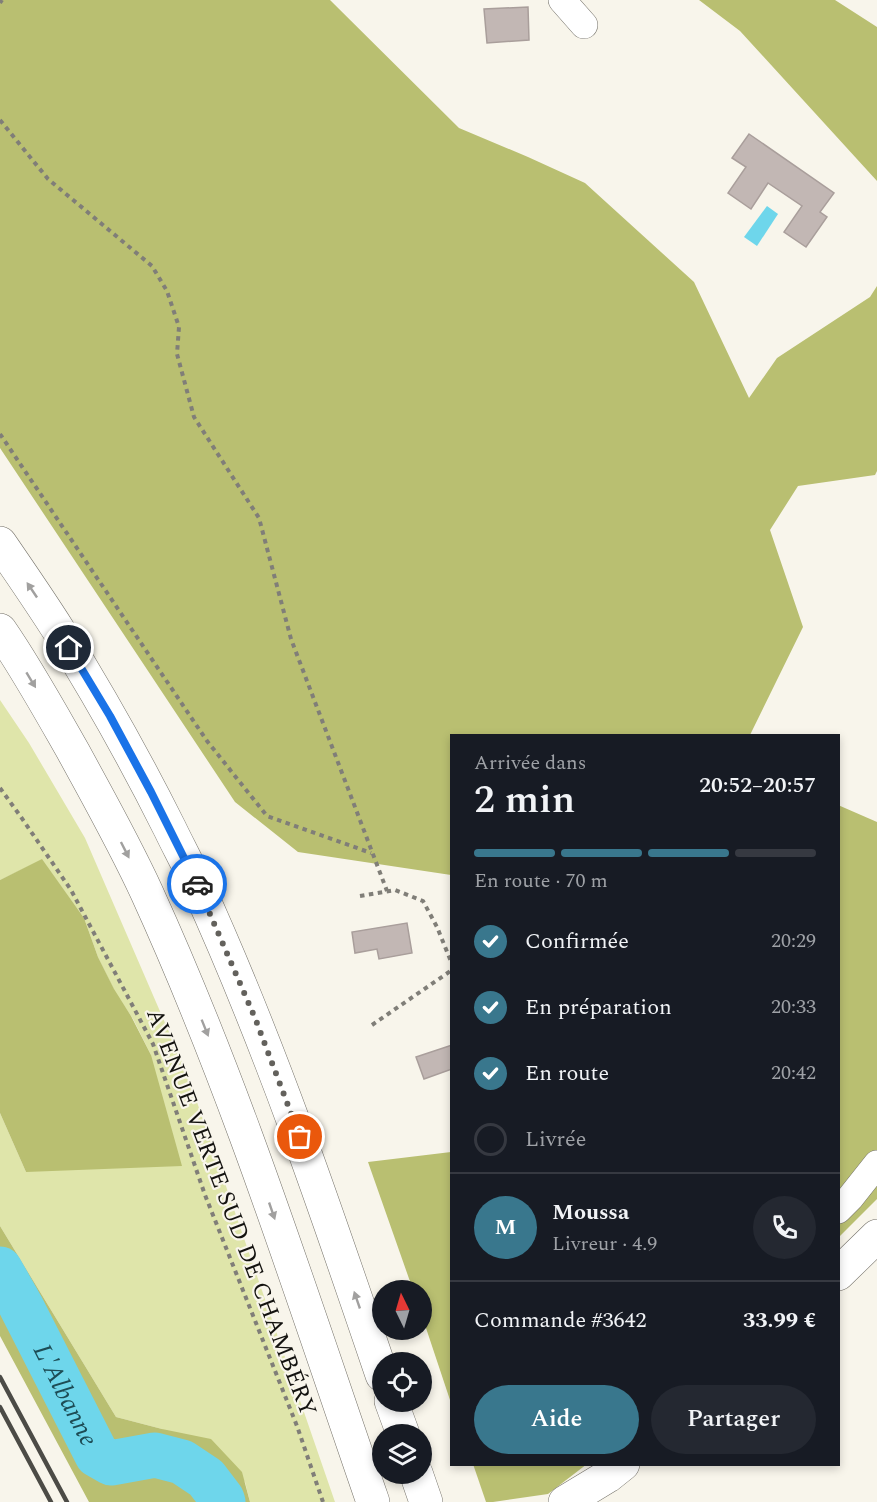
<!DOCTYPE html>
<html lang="fr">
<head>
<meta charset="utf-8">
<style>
	:root { --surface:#171b24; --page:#242831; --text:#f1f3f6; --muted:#9ea1a6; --line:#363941; --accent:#39778d }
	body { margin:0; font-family:Spectral,serif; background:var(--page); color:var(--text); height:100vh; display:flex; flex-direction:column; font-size:22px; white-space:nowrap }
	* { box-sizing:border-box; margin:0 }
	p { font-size:20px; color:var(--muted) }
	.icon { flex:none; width:33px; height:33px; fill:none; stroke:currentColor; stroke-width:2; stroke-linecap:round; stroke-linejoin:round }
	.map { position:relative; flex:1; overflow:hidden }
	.details { position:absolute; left:450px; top:734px; width:390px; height:732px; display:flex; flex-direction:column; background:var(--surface); border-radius:0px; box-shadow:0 3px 9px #0003 }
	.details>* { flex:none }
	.needle { width:39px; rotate:355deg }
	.fabs { position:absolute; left:372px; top:1280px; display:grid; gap:12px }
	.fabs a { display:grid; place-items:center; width:60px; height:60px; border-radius:50%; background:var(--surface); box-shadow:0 3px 9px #0003; font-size:30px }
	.pin { position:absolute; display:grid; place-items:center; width:51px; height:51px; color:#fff; margin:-26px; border:3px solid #fff; border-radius:50%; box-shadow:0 2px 6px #0007 }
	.courier { position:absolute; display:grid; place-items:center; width:60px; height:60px; margin:-30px; border:4px solid #1a73e8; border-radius:50%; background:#fff; color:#222; box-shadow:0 2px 8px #0007 }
	.summary em { font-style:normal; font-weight:600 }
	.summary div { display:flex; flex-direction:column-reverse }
	.summary { display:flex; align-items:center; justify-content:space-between; height:102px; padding:0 24px }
	h1 { font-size:39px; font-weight:600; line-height:45px }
	.bar { display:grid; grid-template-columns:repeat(4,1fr); gap:9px 6px; align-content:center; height:72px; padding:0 24px }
	.bar i { height:8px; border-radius:4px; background:var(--line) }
	.bar .selected { background:var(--accent) }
	.bar p { grid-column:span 4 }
	.line { display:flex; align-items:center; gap:15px; padding:0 24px; border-top:2px solid var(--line) }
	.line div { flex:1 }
	.round { display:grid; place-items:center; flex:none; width:63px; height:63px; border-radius:32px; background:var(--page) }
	ol { padding:0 24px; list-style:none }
	li { display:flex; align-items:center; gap:18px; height:66px }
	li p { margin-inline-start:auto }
	li .icon { padding:6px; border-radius:50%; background:var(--accent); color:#fff; stroke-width:4 }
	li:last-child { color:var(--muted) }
	li i { width:33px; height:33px; border:3px solid var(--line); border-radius:50% }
	.action { display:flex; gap:12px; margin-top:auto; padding:12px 24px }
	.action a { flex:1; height:69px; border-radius:36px; background:var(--accent); color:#fff; font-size:24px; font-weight:600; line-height:69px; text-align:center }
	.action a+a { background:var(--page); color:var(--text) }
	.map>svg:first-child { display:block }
</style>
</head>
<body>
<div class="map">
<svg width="877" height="1502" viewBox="0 0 877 1502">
	<rect width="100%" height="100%" fill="#f8f5eb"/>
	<path fill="#dfe5aa" d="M0,700l29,43 56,95 103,238 147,426h-85l-5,-20 -83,-53 -46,-12 -116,-191v-113l26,59 125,-117 -18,-36 -18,-27 -17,-35 -14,-39 -42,-58 -42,20z"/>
	<g fill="#b9bf71">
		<path d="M0,0h330l129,128 69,29 57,26 109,99 55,116 28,-40 93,-61 7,-11v185l-2,4 -77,11 -28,44 33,97 -53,108h-298l-1,140 -153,-23 -63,-50 -235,-354z"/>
		<path d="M699,0h136l42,27v154l-137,-150z"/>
		<path d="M838,805l39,17v377l-38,38z"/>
		<path d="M42,859l42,59 14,39 16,32 17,27 20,39 31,111 -156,6 -26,-59v-233z"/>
		<path d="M451,1152h1l-1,251 -29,-87v-26h-9l-45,-128z"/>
		<path d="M0,1226l116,191 46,12 49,10 31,33 8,30h-161l-89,-166z"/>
		<path d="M473,1464h114l-39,30 -55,8h-7z"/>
	</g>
	<path fill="#6ed6eb" d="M767,206l11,8 -21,32 -13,-9z"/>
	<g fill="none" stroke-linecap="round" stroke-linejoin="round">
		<path stroke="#6ed6eb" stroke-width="45" id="s1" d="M0,1269l21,37 76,149 14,8 44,-8 27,7 24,16 16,21 1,3"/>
	</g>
	<g fill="#c2b7b4" stroke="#a99e9b" stroke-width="1.5">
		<path d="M528,7l1,33 -42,3 -3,-34z"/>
		<path d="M749,134l85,59 -14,19 7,5 -21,30 -22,-15 18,-26 -34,-23 -17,26 -23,-16 18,-26 -14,-9z"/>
		<path d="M407,923l5,30 -33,6 -2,-10 -22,4 -3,-21z"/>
		<path d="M452,1045v24l-28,10 -8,-22z"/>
	</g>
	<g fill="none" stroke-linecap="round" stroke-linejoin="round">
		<g stroke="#75726a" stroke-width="28">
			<g id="street">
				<path d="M562,0l22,25"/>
				<path d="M838,1210l12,-12 27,-34"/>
			</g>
		</g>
		<g stroke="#75726a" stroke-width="34">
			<g id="secondary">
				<path d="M838,1274l39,-38"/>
				<path d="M565,1502l43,-26 15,-12"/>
			</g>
		</g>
		<g stroke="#75726a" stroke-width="34">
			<g id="highway">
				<path d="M0,543c20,29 40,58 59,88 40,64 77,130 111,198 9,19 20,38 28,58 72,158 128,323 184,488"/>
				<path d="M0,630c27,39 50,81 74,123 25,46 51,92 73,140 90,197 155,404 226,609"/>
				<path d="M391,1401l12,33"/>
				<path d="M416,1473l10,29"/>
			</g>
		</g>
		<g stroke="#807e78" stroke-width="4" stroke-dasharray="4.5 4.5" stroke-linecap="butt">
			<path d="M0,3l2,-3"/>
			<path d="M0,120l48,59 104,87 15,25 12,36 -2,27 17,63 65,101 32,121 96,252"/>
			<path d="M0,434l207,307 60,75 104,37"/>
			<path d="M0,788l21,29 50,73 82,154 52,151 92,231 26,76"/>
			<path d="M360,896l35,-6 28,11 14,26 15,37"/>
			<path d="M372,1025l80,-55"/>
		</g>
		<use href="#street" stroke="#fff" stroke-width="27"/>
		<use href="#secondary" stroke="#fff" stroke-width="33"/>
		<use href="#highway" stroke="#fff" stroke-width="33"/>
		<g stroke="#4c4b46" stroke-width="4.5">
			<path d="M0,1377l67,125"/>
			<path d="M0,1407l51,95"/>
		</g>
	</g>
	<defs><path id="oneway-solid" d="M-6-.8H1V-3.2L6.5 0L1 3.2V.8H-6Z" transform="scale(1.5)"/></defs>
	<g fill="#a1a09f">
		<use href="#oneway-solid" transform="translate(32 590) rotate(-124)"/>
		<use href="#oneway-solid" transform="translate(31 680) rotate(59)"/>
		<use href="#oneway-solid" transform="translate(125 850) rotate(63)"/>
		<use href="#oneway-solid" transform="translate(205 1028) rotate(68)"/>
		<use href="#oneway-solid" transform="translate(272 1211) rotate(71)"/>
		<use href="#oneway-solid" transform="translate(357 1300) rotate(-109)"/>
	</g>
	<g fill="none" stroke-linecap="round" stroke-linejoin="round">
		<path stroke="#63615c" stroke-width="6" stroke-dasharray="0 10.8" d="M197,884l58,134 45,119"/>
		<path stroke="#1a73e8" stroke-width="8" d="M69,648l41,68 41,76 46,92"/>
	</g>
	<g text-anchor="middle" stroke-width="4.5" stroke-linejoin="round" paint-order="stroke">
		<g font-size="24" fill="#13120f" stroke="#f8f5eb">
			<text transform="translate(232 1212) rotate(69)" y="8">AVENUE VERTE SUD DE CHAMBÉRY</text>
		</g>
		<g font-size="26" font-style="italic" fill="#1d4c55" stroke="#f8f5eb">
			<text dy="9" stroke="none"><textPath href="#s1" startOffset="142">L'Albanne</textPath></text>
		</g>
	</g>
</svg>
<div class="fabs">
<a><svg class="needle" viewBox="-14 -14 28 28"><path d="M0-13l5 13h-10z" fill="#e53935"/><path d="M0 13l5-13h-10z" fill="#9ea1a6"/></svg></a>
<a><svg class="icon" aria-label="locate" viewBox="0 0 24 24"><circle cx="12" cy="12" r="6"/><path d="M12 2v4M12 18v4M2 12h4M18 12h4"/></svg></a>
<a><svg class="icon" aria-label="layers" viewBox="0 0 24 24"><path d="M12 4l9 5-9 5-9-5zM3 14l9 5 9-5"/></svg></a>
</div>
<div class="pin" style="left:300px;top:1137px;background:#ea580c"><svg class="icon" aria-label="bag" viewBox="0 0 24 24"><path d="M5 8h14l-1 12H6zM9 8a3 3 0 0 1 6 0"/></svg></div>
<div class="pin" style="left:69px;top:648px;background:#1f2937"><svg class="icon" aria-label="home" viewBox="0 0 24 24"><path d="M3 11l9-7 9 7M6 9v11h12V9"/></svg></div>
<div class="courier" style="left:197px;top:884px"><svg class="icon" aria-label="car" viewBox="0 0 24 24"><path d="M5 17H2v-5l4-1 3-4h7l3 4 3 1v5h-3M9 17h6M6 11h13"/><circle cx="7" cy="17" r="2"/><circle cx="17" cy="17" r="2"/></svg></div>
<section class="details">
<div class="summary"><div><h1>2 min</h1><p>Arrivée dans</p></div><em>20:52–20:57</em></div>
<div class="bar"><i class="selected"></i><i class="selected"></i><i class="selected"></i><i></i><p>En route · 70 m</p></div>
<ol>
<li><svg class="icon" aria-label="check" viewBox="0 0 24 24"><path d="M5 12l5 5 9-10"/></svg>Confirmée<p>20:29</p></li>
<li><svg class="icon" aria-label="check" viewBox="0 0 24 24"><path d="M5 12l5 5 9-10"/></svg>En préparation<p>20:33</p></li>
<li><svg class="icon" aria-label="check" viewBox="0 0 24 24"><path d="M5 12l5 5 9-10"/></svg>En route<p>20:42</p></li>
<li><i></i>Livrée</li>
</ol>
<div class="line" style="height:108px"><b class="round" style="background:var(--accent);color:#fff">M</b><div><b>Moussa</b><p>Livreur · 4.9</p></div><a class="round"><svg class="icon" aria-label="phone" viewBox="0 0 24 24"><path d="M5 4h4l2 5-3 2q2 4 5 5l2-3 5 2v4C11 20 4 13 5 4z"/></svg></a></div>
<div class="line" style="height:78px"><div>Commande #3642</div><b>33.99 €</b></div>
<div class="action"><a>Aide</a><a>Partager</a></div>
</section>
</div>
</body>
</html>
